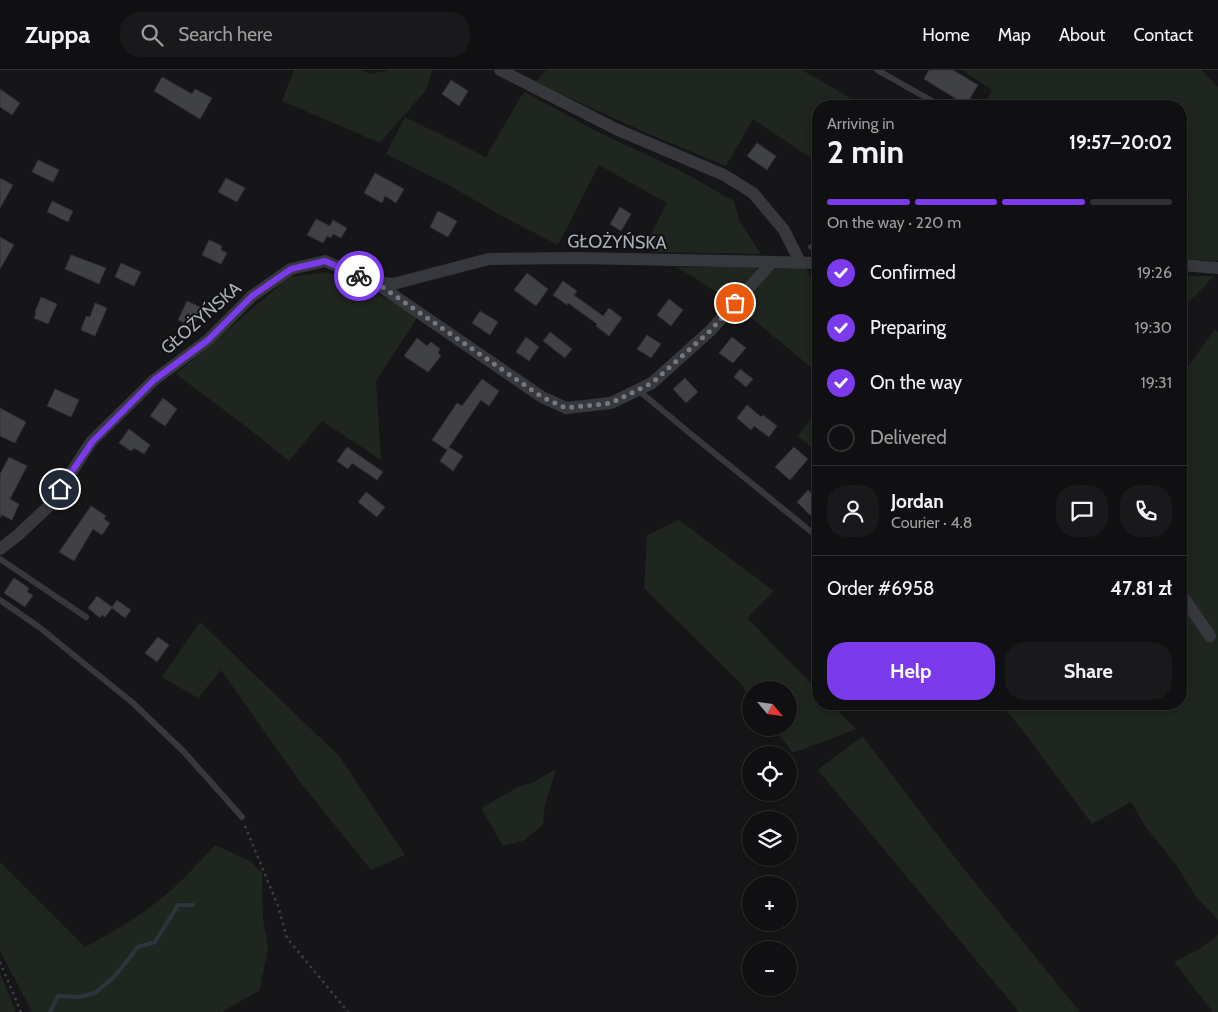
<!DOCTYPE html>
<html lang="en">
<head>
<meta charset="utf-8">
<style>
	:root { --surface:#101012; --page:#19191b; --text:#f1f3f6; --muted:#9c9d9f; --line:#303032; --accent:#7c3aed }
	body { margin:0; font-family:Cabin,sans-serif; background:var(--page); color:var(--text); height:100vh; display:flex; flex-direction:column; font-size:19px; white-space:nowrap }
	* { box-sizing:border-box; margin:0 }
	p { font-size:16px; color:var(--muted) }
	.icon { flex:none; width:28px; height:28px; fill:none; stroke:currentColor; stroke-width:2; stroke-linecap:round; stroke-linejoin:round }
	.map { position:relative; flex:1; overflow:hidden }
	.details { position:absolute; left:812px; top:30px; width:375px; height:610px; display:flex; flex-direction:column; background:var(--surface); border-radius:20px; box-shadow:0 2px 8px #0003,0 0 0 1px var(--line) }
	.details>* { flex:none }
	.needle { width:32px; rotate:119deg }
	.tools { position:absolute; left:742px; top:611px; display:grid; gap:10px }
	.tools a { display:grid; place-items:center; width:55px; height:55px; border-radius:50%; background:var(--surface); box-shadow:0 2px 8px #0003,0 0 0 1px var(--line); font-size:25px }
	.pin { position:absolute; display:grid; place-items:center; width:42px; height:42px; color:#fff; margin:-21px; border:2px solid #fff; border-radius:50%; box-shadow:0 1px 5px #0007 }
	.courier { position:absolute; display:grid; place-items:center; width:50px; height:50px; margin:-25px; border:4px solid #7c3aed; border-radius:50%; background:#fff; color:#222; box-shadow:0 1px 6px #0007 }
	.head em { font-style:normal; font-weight:700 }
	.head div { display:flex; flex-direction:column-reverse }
	.head { display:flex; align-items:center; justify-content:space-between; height:85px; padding:0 15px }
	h1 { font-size:32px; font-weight:700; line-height:38px }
	.bar { display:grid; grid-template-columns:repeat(4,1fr); gap:8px 5px; align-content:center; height:60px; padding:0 15px }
	.bar i { height:6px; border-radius:4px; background:var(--line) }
	.bar .active { background:var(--accent) }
	.bar p { grid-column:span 4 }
	.line { display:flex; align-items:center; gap:12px; padding:0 15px; border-top:1px solid var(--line) }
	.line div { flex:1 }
	.round { display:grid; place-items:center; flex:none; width:52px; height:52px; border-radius:20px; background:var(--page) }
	ol { padding:0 15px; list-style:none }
	li { display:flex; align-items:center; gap:15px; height:55px }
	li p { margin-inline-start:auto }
	li .icon { padding:5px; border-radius:50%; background:var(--accent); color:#fff; stroke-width:4 }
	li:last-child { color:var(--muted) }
	li i { width:28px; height:28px; border:2px solid var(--line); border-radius:50% }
	.cta { display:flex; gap:10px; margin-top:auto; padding:10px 15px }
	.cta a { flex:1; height:58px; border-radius:20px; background:var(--accent); color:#fff; font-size:20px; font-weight:700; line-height:58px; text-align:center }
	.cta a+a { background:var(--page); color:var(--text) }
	header { display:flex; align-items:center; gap:30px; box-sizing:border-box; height:70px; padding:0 25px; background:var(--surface); border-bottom:1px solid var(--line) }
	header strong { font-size:24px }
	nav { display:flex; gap:28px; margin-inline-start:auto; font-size:18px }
	.search { width:350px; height:45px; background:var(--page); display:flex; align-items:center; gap:12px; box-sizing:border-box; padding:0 18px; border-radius:20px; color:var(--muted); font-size:19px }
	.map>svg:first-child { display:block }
</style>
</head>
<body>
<header>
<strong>Zuppa</strong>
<div class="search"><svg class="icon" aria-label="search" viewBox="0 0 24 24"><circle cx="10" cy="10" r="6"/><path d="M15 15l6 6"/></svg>Search here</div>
<nav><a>Home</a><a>Map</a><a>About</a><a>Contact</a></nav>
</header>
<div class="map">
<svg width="1218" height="942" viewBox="0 0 1218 942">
	<rect width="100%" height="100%" fill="#161618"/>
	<g fill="#1e261f">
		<path d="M294,0h67l10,4 18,-4h43l-6,20 -46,53 -98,-42z"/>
		<path d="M546,0h256l48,28 -5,8h-26v40l-8,12 -58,-39 -27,47 -82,-34 -109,-50z"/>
		<path d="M962,0h239l17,17v174l-37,-2v-51l9,-11 -9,-8v-83h-198l9,-16z"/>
		<path d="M525,22l67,37 91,43 51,29 6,21 21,32 -105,-2 -11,-6 22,-43 -68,-38 -41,80 -58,-30 -51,-30 -63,-31 19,-37 81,40 34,-59z"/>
		<path d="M677,197h80l-1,8 -24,27z"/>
		<path d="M806,197l4,9 9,8v90l-82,-68 37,-38z"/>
		<path d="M327,202c31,13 62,25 90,46l-41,63 5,79 -59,-39 -33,40 -41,-33 -72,-54 113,-97z"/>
		<path d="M1181,206h33l-33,34z"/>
		<path d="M1215,259l3,3v588l-22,-23 -19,-31 -32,-40 -14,-24 -39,22 -69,-93 -22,-27h180v-328z"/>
		<path d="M819,337v47l-21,-18z"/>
		<path d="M679,450l95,71 -27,27 72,73v13h12l25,25 -63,24 -19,-25h15v-38h-38v8l-10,-14 -97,-96 3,-53z"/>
		<path d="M200,552l140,135 65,98 -34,15 -71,-88 -79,-112 -23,28 -36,-21z"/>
		<path d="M863,667l97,127 120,148h-61l-201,-242 31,-24z"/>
		<path d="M556,699l-11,36 -2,20 -18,15 -22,6 -22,-38 39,-22 12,-3z"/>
		<path d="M215,775l35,16 12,12 1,46 5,28 -8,43 -38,22h-190l-32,-61v-89l85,85c36,-19 73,-42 101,-71 10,-10 20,-21 29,-31z"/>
		<path d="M1218,865v77h-5l-39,-50 27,-14z"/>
		<path d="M0,903l16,39h-16z"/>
	</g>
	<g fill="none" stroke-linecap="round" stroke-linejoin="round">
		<path stroke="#2c353c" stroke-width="4" d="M50,942l8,-16 21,1 16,-4 19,-16 24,-30 17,-5 23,-37h15"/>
	</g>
	<g fill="#404145" stroke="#303034">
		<path d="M929,0h24l25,15 -12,20 -42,-26z"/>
		<path d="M162,7l30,17 3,-5 17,9 -12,21 -46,-28z"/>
		<path d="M451,10l17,11 -9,15 -17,-12z"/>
		<path d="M0,19l20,14 -8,12 -12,-8z"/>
		<path d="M757,73l19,13 -9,14 -20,-14z"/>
		<path d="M38,90l21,10 -6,12 -21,-10z"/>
		<path d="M375,103l29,16 -8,14 -11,-7 -3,7 -18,-10z"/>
		<path d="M0,108l13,7 -13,23z"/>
		<path d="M226,108l19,10 -8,14 -19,-10z"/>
		<path d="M52,131l21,10 -5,11 -21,-10z"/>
		<path d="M620,137l11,7 -10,17 -11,-7z"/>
		<path d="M438,141l19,10 -9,16 -18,-10z"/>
		<path d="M316,149l14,7 3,-6 14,8 -6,10 -8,-4 -2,4 -4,-2 -4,7 -16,-8z"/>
		<path d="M0,167l14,8 -14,24z"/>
		<path d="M209,170l13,6 -1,4 6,3 -6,11 -19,-9z"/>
		<path d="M71,185l35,13 -7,16 -34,-15z"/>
		<path d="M121,193l20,9 -7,14 -19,-9z"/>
		<path d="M527,203l21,16 -12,17 -22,-16z"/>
		<path d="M563,211l14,10 -3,4 29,21 6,-8 13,10 -13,18 -13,-10 1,-2 -29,-21 -1,2 -14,-10z"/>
		<path d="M41,227l16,7 -9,20 -14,-6 2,-5 -1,-1z"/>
		<path d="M669,229l14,11 -12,16 -14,-11z"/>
		<path d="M187,231l15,7 -9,19 -15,-7z"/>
		<path d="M95,233l12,5 -12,28 -14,-6 5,-14 4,1z"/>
		<path d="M480,241l18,11 -8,13 -18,-12z"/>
		<path d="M550,262l22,17 -7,9 -22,-17z"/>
		<path d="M647,265l14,9 -10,14 -14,-9z"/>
		<path d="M526,267l13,10 -10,14 -13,-9z"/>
		<path d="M732,267l14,11 -13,15 -14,-10z"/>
		<path d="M417,268l10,8 4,-4 9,7 -2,4 3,3 -13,16 -24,-16z"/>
		<path d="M740,299l13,10 -7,8 -12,-10z"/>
		<path d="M685,308l13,14 -12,11 -13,-14z"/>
		<path d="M482,309l17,12 -10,15 -8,-6 -34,50 -15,-10 25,-37 5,3z"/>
		<path d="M55,319l24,11 -8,17 -24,-11z"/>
		<path d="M163,328l14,11 -12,17 -15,-10z"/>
		<path d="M747,335l14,12 2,-2 14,11 -8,11 -15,-11 -3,4 -14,-12z"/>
		<path d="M0,338l26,14 -11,21 -15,-7z"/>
		<path d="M129,359l21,16 -6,9 -10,-6 -3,3 -12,-8z"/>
		<path d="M347,377l36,25 -6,8 -25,-17 -4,6 -11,-8z"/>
		<path d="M449,377l14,9 -10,15 -13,-10z"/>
		<path d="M794,377l14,12 -18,21 -15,-13z"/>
		<path d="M9,387l18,9 -17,33 9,5 -7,16 -10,-5 -2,3v-44z"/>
		<path d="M808,420l11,10v6l-9,9 -13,-13z"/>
		<path d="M366,422l19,15 -8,10 -19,-15z"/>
		<path d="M91,436l15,10 -2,3 6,4 -8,12 -9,-6 -19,32 -15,-9z"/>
		<path d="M14,508l15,10 -2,4 6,3 -8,12 -21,-14z"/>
		<path d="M97,526l15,11 5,-7 14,10 -6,8 -13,-10 -7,9 -3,-2 -2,3 -12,-10z"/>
		<path d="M158,567l11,8 -12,17 -12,-9z"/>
	</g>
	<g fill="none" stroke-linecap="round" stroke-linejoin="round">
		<g stroke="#3d3f44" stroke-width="2.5" stroke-dasharray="2.5 4" stroke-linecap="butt">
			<path d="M245,756l33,80 9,32 61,74"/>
			<path d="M0,892l21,50"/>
		</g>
		<g stroke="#37383d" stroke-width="6">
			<path d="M877,0l64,36"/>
			<path d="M811,177l8,-3"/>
			<path d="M638,320l54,45 127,103"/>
			<path d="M0,489l86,58"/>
			<path d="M0,530l39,27 94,76 51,49 58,65"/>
		</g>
		<g stroke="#37383d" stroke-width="12">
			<path d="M500,0l118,60 106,45 29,18 31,37 16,32"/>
			<path d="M1181,195l37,3"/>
			<path d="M377,214l165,113 24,11 45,-5 41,-20 59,-53 61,-68"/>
			<path d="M0,479l18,-14 32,-30 41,-63 63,-62 54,-40 44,-44 39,-27 34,-8 50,21 18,2 96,-25 87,-1 243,5"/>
			<path d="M1181,524l29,42"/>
		</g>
	</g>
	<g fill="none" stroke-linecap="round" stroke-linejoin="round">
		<path stroke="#757880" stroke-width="5" stroke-dasharray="0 9" d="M359,206l16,6 167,115 24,11 45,-5 41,-20 59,-53 24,-27"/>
		<path stroke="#7c3aed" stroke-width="6" d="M60,419l32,-47 62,-62 54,-40 44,-44 39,-27 34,-8 34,15"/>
	</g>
	<g text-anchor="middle" stroke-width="4" stroke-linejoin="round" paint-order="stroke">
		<g font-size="18" fill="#a8adb8" stroke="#111113">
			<text transform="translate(617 172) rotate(1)" y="6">GŁOŻYŃSKA</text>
			<text transform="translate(201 248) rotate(-41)" y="6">GŁOŻYŃSKA</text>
		</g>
	</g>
</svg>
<div class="tools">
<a><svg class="needle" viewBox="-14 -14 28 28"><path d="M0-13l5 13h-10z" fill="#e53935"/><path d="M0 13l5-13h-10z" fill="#9c9d9f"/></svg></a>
<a><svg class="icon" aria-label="locate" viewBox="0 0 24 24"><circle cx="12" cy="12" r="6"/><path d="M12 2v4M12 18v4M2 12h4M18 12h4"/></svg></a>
<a><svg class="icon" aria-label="layers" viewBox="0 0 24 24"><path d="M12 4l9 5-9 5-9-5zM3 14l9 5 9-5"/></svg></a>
<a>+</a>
<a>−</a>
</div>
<div class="pin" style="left:735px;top:233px;background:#ea580c"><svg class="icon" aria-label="bag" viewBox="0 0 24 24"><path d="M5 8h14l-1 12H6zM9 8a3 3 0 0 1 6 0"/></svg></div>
<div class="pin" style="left:60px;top:419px;background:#1f2937"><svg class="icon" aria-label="home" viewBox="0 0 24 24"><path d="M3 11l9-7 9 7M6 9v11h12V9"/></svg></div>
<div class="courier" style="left:359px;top:206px"><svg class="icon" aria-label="bike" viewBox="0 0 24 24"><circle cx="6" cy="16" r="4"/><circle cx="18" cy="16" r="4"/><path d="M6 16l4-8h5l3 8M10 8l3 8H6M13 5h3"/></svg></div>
<section class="details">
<div class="head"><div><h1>2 min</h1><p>Arriving in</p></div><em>19:57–20:02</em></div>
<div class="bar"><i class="active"></i><i class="active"></i><i class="active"></i><i></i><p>On the way · 220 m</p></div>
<ol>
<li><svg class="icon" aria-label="check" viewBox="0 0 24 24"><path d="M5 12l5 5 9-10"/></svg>Confirmed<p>19:26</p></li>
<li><svg class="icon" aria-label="check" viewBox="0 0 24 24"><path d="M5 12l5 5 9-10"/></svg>Preparing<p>19:30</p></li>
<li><svg class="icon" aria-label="check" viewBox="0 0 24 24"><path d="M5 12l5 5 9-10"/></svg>On the way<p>19:31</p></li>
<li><i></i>Delivered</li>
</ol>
<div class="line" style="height:90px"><a class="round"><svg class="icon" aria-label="person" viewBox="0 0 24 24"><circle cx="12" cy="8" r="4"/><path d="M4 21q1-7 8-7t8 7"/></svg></a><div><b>Jordan</b><p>Courier · 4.8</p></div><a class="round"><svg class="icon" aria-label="chat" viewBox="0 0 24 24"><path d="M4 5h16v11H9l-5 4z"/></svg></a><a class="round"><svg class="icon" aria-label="phone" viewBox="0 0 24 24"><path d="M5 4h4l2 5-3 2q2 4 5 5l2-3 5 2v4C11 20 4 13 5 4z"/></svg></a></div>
<div class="line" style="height:65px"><div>Order #6958</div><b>47.81 zł</b></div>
<div class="cta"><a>Help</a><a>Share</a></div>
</section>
</div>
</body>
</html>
